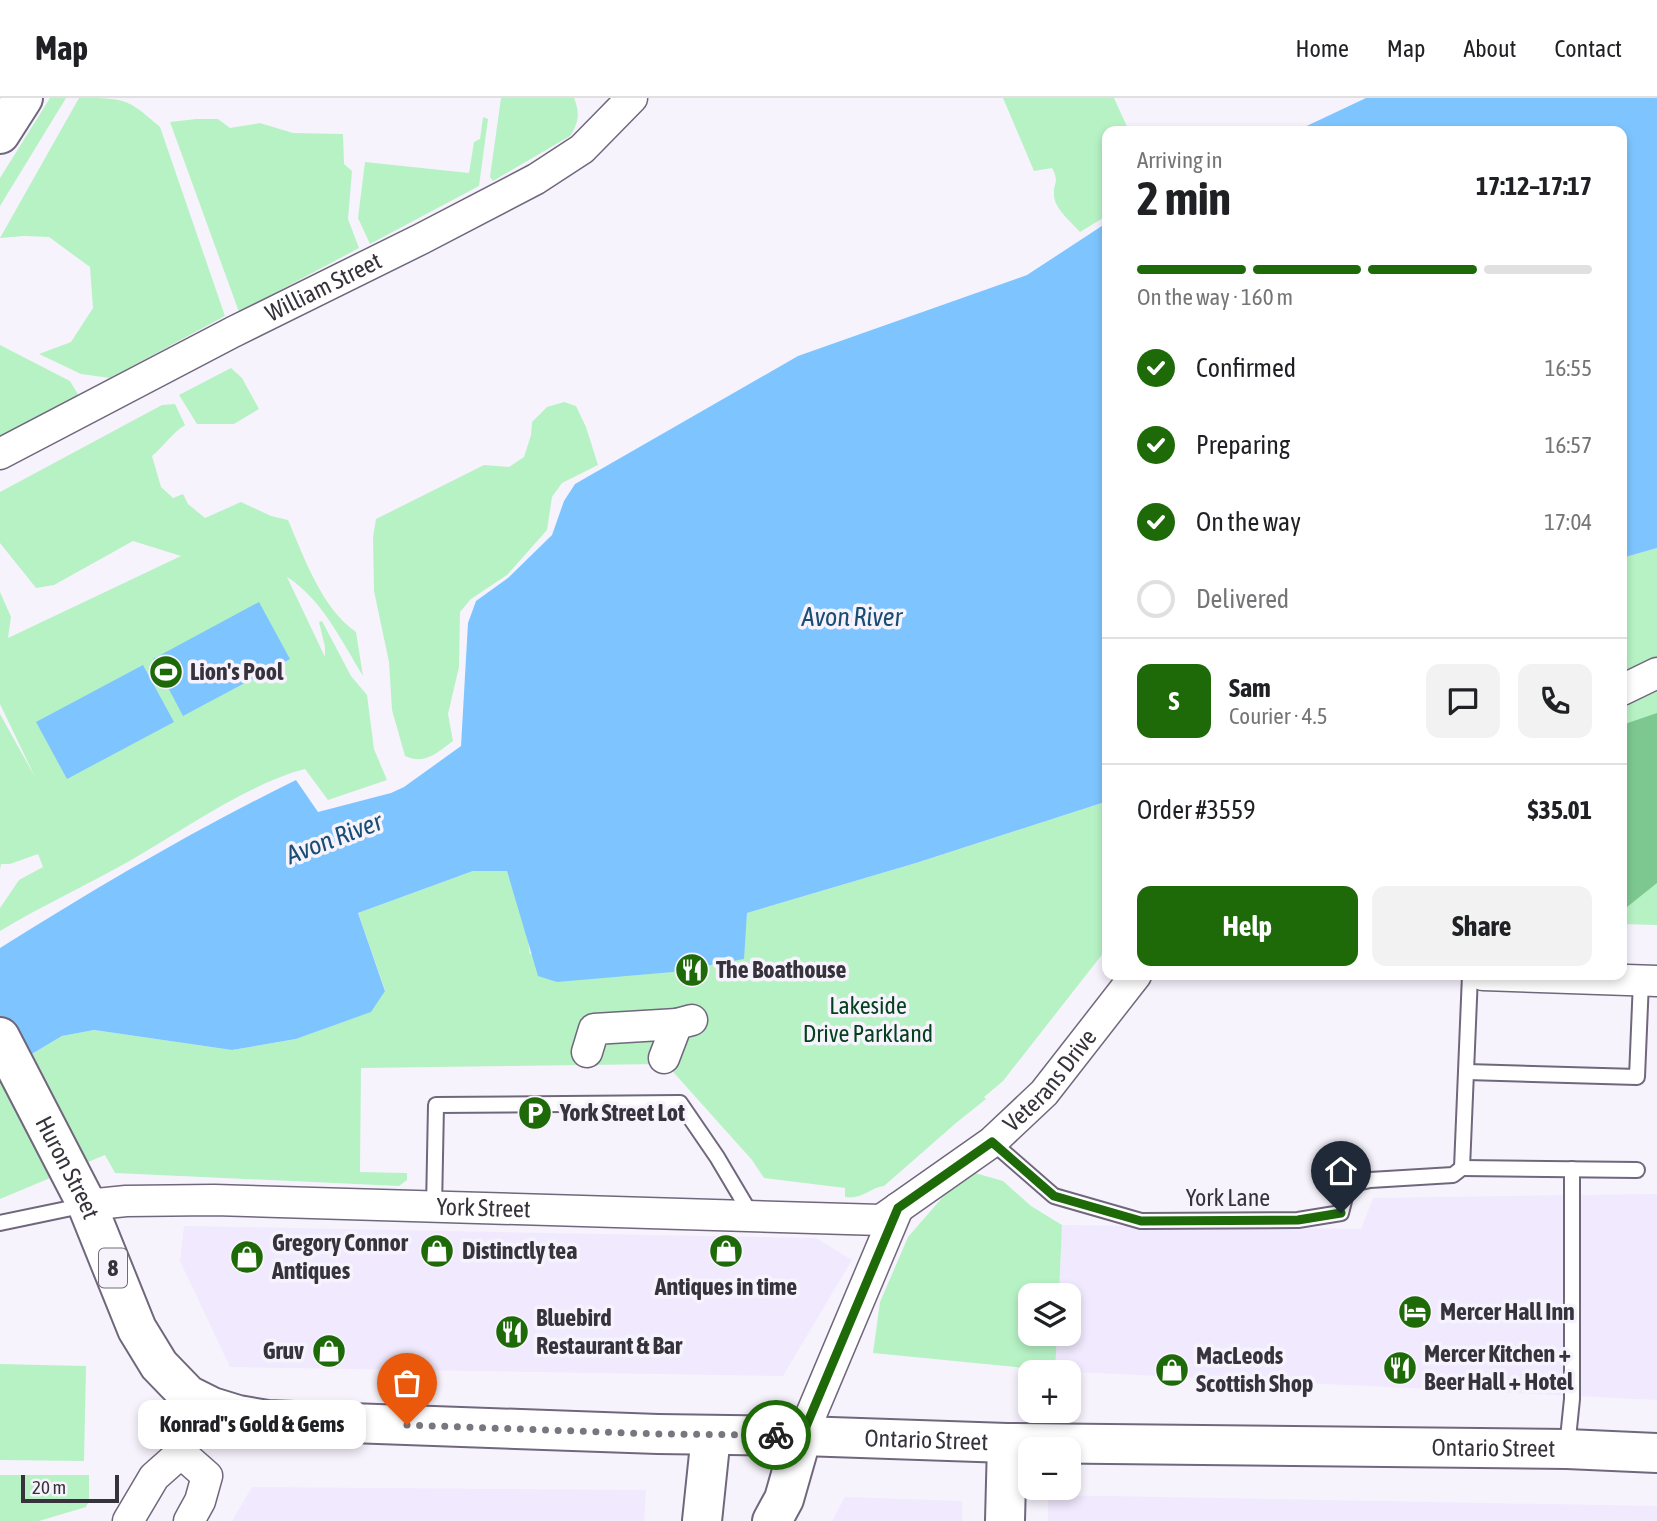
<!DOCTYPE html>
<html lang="en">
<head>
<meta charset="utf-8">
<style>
	:root { --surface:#fff; --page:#f2f2f2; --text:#202124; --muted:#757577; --line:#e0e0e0; --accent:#1e6a09 }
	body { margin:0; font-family:"Asap Condensed",sans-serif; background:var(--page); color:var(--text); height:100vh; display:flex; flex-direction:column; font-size:26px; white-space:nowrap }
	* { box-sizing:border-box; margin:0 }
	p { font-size:23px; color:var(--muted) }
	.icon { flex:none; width:38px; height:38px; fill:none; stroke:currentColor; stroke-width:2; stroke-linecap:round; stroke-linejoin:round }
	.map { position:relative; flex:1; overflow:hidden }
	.drawer { position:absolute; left:1102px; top:28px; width:525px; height:854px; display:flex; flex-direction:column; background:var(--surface); border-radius:14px; box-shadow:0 4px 10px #0003 }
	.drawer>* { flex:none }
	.fabs { position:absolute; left:1018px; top:1185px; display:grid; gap:14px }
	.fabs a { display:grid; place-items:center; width:63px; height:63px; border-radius:14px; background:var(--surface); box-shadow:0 4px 10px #0003; font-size:35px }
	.scale { position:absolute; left:21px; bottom:18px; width:98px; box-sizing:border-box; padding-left:7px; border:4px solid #37333c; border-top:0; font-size:19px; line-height:24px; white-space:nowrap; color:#37333c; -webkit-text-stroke:5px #f7f3fd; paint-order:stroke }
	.pin { position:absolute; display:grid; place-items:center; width:60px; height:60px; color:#fff; margin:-72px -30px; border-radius:50% 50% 50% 0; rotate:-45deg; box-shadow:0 0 7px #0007 }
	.pin .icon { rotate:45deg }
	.courier { position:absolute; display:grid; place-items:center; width:70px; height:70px; margin:-35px; border:5px solid #1e6a09; border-radius:50%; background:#fff; color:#222; box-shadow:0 2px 9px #0007 }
	.bubble { position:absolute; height:49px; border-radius:14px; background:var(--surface); box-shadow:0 4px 10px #0003; font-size:23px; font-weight:700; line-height:49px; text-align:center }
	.summary em { font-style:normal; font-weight:700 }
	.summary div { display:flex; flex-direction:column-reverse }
	.summary { display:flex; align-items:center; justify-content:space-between; height:119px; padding:0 35px }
	h1 { font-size:46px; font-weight:700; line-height:52px }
	.bar { display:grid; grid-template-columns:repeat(4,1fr); gap:10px 7px; align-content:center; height:84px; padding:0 35px }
	.bar i { height:9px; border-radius:5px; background:var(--line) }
	.bar .current { background:var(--accent) }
	.bar p { grid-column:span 4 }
	.line { display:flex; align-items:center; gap:18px; padding:0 35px; border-top:2px solid var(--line) }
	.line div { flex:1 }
	.round { display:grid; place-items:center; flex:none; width:74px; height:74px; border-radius:14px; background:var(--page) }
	ol { padding:0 35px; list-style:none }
	li { display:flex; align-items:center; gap:21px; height:77px }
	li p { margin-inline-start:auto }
	li .icon { padding:7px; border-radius:50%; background:var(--accent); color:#fff; stroke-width:4 }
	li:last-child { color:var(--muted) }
	li i { width:38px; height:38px; border:4px solid var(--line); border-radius:50% }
	.cta { display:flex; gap:14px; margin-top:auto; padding:14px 35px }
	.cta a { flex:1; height:80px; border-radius:14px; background:var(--accent); color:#fff; font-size:28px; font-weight:700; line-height:80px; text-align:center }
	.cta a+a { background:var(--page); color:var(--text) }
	header { display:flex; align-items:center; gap:42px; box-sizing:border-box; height:98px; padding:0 35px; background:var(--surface); border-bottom:2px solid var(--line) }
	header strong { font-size:33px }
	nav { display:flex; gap:38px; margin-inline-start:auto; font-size:24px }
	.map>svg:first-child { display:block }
</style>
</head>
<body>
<header>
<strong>Map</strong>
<nav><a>Home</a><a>Map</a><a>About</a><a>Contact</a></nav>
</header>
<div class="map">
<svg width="1657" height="1423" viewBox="0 0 1657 1423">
	<rect width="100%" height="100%" fill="#f7f3fd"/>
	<g fill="#f1e9fd">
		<path d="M1657,1096v206l-602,-29 2,-37h12v-39h-10l3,-70 299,4 12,-31z"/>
		<path d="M184,1128l632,12 36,22 -69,116 -553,-9 -50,-106z"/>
		<path d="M252,1389l394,3 -2,31h-412z"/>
		<path d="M1048,1397l609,11v15h-609z"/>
		<path d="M845,1399l117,4v20h-130z"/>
	</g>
	<g fill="#b7f2c5">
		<path d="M50,0h16l-66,108v-28z"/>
		<path d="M79,0c46,0 48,0 81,29l65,189 -115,62 -29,-4 -42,-20 32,-12 22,-34 -3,-41 -41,-30 -25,-1 -24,2z"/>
		<path d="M501,0h73c6,15 5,24 -4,38l-77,45 -3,-4z"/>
		<path d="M1003,0h111l15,33h-21v84l-28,17c-9,-10 -26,-24 -26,-37 -1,-13 6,-12 -2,-27l-18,3z"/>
		<path d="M483,19l5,2 -9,67 -109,58 -12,-26 7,-56 104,11 5,-31 6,-3z"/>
		<path d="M196,21h22l12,9 30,-5 33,10 50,1 1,30 8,7 -4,48 11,29 -120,64 -69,-190z"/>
		<path d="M0,247l70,36 9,15 -79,42z"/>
		<path d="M231,270l11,10 17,31 -25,15h-37l-18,-29z"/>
		<path d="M564,304l12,4 10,21 12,38 -36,18 -10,14 -5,33 -40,45 -36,24 -11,13 -1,55 -11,47 5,27c-17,12 -27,24 -48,15l-13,-46 -3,-48 -15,-71 -1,-54 3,-18 108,-54 25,2 15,-10 7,-22 1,-13 15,-15z"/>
		<path d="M175,306l10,21c-14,9 -21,21 -33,31l9,31 12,11 10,-4 5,10 17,14 36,-16 30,14 17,4c16,37 34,89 68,112l7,44c-21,-34 -41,-77 -76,-99l38,80v-10l-6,-25 3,-1 29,55 16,19 7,54 13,31 -59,20 -23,-31c-55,14 -122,61 -172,90 -44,25 -90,46 -133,72v-23l19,-28 24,-13 -5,-13 -28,10h-9l-1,6v-156l35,63 -35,-73v-112l11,25 -3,21 173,-82 -48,-15 -79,44 -18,3 -36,-45v-51l162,-87z"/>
		<path d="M1657,450v377l-35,-1v-366z"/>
		<path d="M1108,703v146l-105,134 -19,16 2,2 -30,24 -72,63c-15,2 -22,14 -39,11v-9l-81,-10 -12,-18 -86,-96 -305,4 -1,104 47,1v7l-8,6 -284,-13 -10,-18 -105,44v-126l62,-37 32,-6 138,20 64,-11 74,-27 15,-22 -27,-77 115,-42h34l19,59 4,24 181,9 32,-4 4,-46 169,-50z"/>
		<path d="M975,1075l28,8 28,25 31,19 -3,70h-28v39h26l-2,37 -182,-18 7,-51 28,-65 40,-46z"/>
		<path d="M0,1266l86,2 -2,95 -84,-1z"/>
		<path d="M0,1377h89v26l-3,6 -47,14h-39z"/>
	</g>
	<path fill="#7dc891" d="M1657,615v170l-35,28v-74l5,-9 -5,-46v-57z"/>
	<g fill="#7ec5ff">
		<path d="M1366,0h291v450l-35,10v-427h-326z"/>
		<path d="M1108,124v579l-192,62 -169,50 -3,46 -71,13 -116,10 -19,-6 -31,-105h-34l-115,42 27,78 -14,21 -75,27 -64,11 -138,-20 -32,6 -62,37v-125c96,-60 194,-118 296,-168l22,32 73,-19 13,-6 57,-41 7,-123 8,-22 32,-23 44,-43 12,-34 11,-17 223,-128 229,-81z"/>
		<path d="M259,504l31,57 -107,57 -30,-57z"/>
		<path d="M143,567l31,57 -107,57 -31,-57z"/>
	</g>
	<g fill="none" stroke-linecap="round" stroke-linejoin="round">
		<g stroke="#70677c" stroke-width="18">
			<g id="lane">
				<path d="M1467,974l170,5 4,-96"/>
				<path d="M992,1044l62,54 87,25 157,-1 43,-7 7,-28 22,-5 83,-5 9,-7"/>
				<path d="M1462,1070l8,-193"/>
				<path d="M1462,1070l175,2"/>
				<path d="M434,1110l2,-103 244,-2 37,54 35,59"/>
				<path d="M0,1125l86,-18"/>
				<path d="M1567,1350l5,-49v-230"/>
			</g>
		</g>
		<g stroke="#70677c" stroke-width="33">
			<g id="street">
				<path id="s1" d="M0,356l233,-122 188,-93 115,-60 46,-30 50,-51"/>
				<path d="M1622,592l35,-17"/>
				<path d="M1483,877l174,6"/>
				<path d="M587,954l7,-23 83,-5"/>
				<path d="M664,960l13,-34 15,-4"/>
				<path id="s2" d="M87,1107l39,-4 88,-1 667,20 111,-78 52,-49 92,-118"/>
				<path d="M802,1338l96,-228"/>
				<path d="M181,1355l26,23 -7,25 -11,20"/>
				<path d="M181,1355l7,-58"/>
				<path d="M128,1423l26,-44 27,-24"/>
			</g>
		</g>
		<g stroke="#70677c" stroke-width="42">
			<g id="secondary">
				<path d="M0,36l23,-36"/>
				<path d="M1005,1423l2,-78"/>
			</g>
		</g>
		<g stroke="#70677c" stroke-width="42">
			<g id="primary">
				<path id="s3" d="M0,939l87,168 50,124 22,36 29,30 24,12 26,8 29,5 391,14 144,2 205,7 560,6 90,4"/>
				<path d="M702,1423l9,-86"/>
				<path d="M772,1423l12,-22 18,-63"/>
			</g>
		</g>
		<use href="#lane" stroke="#fff" stroke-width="14"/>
		<use href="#street" stroke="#fff" stroke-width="30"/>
		<use href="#secondary" stroke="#fff" stroke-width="38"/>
		<use href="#primary" stroke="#fff" stroke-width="38"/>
	</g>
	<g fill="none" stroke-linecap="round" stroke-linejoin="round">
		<path stroke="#7a7680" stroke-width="7" stroke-dasharray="0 12.6" d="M407,1327l251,9 118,1"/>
		<path stroke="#1e6a09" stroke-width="9" d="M776,1337l26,1 96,-228 94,-66 62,54 87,25 157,-1 43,-7"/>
	</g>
	<defs>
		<g id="stadium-disc" transform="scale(1.75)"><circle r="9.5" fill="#1e6a09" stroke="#f7f3fd"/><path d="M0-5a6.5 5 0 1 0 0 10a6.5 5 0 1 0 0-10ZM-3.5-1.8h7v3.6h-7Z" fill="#fff"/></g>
		<g id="restaurant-disc" transform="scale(1.75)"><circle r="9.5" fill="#1e6a09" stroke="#f7f3fd"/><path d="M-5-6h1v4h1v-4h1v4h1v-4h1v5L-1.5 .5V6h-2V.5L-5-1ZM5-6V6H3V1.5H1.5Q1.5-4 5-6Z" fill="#fff"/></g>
		<g id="parking-disc" transform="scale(1.75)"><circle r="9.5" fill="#1e6a09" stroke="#f7f3fd"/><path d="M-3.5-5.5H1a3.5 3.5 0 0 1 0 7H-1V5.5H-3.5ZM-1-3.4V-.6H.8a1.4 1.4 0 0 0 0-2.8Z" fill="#fff"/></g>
		<g id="shop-disc" transform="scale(1.75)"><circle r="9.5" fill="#1e6a09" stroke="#f7f3fd"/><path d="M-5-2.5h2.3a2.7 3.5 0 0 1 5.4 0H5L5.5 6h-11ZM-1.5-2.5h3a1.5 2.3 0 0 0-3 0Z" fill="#fff"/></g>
		<g id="hotel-disc" transform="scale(1.75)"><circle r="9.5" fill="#1e6a09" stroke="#f7f3fd"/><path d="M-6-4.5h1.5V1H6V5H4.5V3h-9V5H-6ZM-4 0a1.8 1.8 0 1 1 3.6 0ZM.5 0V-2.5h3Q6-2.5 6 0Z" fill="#fff"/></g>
	</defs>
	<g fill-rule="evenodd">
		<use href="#stadium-disc" x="166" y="574"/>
		<use href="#restaurant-disc" x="692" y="872"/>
		<use href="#parking-disc" x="535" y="1015"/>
		<use href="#shop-disc" x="437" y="1153"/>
		<use href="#shop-disc" x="726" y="1153"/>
		<use href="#shop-disc" x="247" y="1159"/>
		<use href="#hotel-disc" x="1415" y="1214"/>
		<use href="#restaurant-disc" x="512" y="1234"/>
		<use href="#shop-disc" x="329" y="1253"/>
		<use href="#restaurant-disc" x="1400" y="1270"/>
		<use href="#shop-disc" x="1172" y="1272"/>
	</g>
	<g text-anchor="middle" stroke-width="7" stroke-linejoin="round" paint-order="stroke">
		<rect fill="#f7f3fd" stroke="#716d76" stroke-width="2" x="99" y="1150.5" width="28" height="39" rx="5"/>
		<g font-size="23" font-weight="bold" fill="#37333c">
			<text x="113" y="1178">8</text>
		</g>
		<g font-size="24" fill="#37333c" stroke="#f7f3fd">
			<text dy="8" stroke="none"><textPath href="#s1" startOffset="364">William Street</textPath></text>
			<text dy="8" stroke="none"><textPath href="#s2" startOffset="1015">Veterans Drive</textPath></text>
			<text dy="8" stroke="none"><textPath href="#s3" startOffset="147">Huron Street</textPath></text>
			<text x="1228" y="1108">York Lane</text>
			<text dy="8" stroke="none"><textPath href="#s2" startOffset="397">York Street</textPath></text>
			<text dy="8" stroke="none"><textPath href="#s3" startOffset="1150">Ontario Street</textPath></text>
			<text dy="8" stroke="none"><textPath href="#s3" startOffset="1717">Ontario Street</textPath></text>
		</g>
		<g font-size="24" font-weight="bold" fill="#37333c" stroke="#f7f3fd" text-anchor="start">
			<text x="190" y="582">Lion's Pool</text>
			<text x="716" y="880">The Boathouse</text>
			<text x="560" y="1023">York Street Lot</text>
			<text x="272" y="1153">Gregory Connor<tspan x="272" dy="28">Antiques</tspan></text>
			<text x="462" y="1161">Distinctly tea</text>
			<text x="726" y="1197" text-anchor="middle">Antiques in time</text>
			<text x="1440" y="1222">Mercer Hall Inn</text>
			<text x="536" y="1228">Bluebird<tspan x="536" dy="28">Restaurant &amp; Bar</tspan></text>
			<text x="304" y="1261" text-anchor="end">Gruv</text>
			<text x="1424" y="1264">Mercer Kitchen +<tspan x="1424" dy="28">Beer Hall + Hotel</tspan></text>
			<text x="1196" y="1266">MacLeods<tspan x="1196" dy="28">Scottish Shop</tspan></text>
		</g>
		<g font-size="24" fill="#05411e" stroke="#f7f3fd">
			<text x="868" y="916">Lakeside<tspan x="868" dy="28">Drive Parkland</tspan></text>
		</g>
		<g font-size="26" font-style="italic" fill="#1a4d74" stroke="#f7f3fd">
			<text x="852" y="528">Avon River</text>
			<text transform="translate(334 740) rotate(-21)" y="9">Avon River</text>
		</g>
	</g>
</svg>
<div class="fabs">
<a><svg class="icon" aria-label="layers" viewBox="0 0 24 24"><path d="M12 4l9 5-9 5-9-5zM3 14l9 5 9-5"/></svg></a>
<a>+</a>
<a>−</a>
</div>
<div class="scale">20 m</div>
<div class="pin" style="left:407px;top:1327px;background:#ea580c"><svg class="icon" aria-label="bag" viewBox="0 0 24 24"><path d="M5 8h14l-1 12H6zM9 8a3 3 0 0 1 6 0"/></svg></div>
<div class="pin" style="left:1341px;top:1115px;background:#1f2937"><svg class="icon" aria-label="home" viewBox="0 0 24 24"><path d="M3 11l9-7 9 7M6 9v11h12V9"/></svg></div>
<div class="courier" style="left:776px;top:1337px"><svg class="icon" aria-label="bike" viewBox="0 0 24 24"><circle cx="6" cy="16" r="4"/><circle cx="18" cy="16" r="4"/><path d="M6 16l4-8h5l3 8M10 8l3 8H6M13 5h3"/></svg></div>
<div class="bubble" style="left:138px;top:1302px;width:228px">Konrad&quot;s Gold &amp; Gems</div>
<section class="drawer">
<div class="summary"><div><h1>2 min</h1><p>Arriving in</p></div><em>17:12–17:17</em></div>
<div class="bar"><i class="current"></i><i class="current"></i><i class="current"></i><i></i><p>On the way · 160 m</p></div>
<ol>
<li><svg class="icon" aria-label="check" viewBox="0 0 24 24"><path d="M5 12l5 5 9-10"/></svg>Confirmed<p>16:55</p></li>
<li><svg class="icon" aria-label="check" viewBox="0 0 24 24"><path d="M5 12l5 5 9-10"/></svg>Preparing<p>16:57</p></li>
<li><svg class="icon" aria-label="check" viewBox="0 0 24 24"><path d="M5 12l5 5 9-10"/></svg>On the way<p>17:04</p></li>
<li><i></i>Delivered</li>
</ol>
<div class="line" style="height:126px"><b class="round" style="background:var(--accent);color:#fff">S</b><div><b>Sam</b><p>Courier · 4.5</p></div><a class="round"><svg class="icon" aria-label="chat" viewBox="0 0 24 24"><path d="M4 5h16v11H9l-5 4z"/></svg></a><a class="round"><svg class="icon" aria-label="phone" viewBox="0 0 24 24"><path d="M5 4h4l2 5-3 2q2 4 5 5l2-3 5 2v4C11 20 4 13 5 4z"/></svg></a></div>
<div class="line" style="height:91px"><div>Order #3559</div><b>$35.01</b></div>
<div class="cta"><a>Help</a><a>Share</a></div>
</section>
</div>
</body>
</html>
